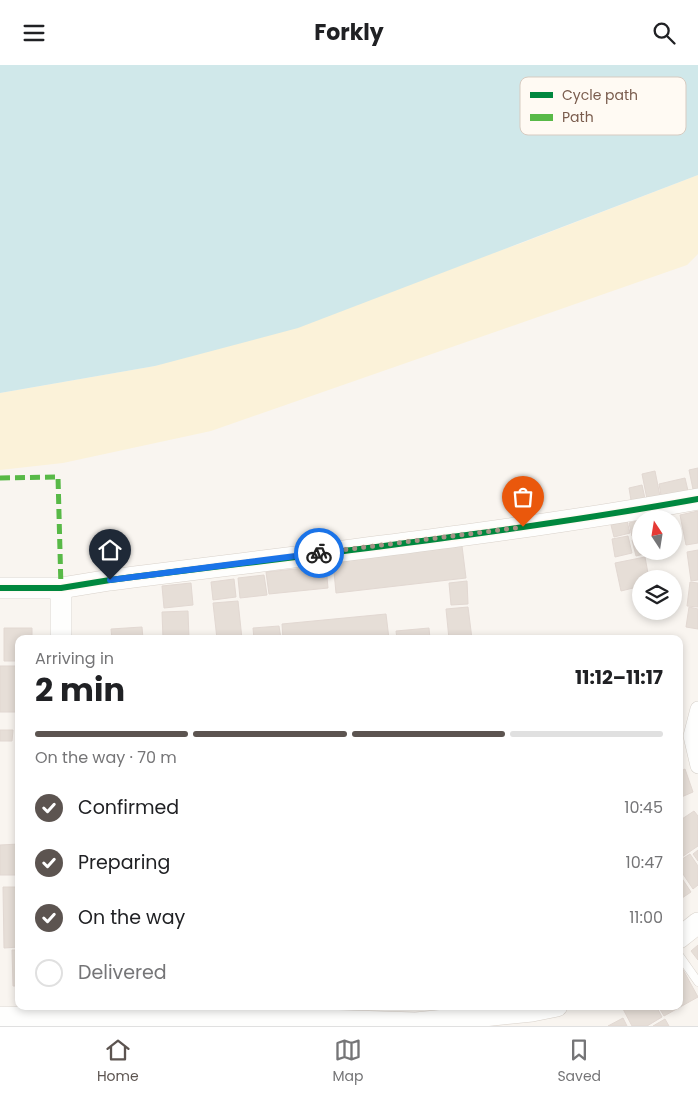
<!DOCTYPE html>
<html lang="en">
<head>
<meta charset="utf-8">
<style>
	:root { --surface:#fff; --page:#f2f2f2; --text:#202124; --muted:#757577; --line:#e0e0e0; --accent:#5c5450 }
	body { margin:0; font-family:Poppins,sans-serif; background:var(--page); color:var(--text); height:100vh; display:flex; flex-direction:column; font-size:19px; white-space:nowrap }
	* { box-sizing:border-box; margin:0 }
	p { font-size:16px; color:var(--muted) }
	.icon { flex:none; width:28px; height:28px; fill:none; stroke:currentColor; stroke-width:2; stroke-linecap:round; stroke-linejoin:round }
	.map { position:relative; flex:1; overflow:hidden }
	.details { position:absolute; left:15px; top:570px; width:668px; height:375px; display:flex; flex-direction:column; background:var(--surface); border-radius:10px; box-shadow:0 2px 8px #0003 }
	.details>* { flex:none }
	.needle { width:32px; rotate:348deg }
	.tools { position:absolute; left:632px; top:445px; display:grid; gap:10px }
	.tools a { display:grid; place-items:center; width:50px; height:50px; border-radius:50%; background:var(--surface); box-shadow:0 2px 8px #0003; font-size:25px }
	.pin { position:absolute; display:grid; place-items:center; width:42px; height:42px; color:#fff; margin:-51px -21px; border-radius:50% 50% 50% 0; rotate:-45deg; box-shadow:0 0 5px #0007 }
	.pin .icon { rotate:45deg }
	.courier { position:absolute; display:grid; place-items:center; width:50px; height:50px; margin:-25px; border:4px solid #1a73e8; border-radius:50%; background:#fff; color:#222; box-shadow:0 1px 6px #0007 }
	.overview em { font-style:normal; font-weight:700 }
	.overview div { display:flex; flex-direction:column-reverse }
	.overview { display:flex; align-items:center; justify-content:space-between; height:85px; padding:0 20px }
	h1 { font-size:32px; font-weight:700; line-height:38px }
	.bar { display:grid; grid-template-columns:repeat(4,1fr); gap:8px 5px; align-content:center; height:60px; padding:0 20px }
	.bar i { height:6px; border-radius:4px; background:var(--line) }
	.bar .current { background:var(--accent) }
	.bar p { grid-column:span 4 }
	ol { padding:0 20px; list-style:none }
	li { display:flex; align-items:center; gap:15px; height:55px }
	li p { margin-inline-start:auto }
	li .icon { padding:5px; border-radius:50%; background:var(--accent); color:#fff; stroke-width:4 }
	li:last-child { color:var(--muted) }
	li i { width:28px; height:28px; border:2px solid var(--line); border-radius:50% }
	header { display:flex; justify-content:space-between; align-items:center; height:65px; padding:0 20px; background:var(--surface); font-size:22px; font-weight:700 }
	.tab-bar { display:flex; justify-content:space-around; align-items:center; height:70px; border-top:1px solid var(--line); background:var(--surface); font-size:14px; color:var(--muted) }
	.tab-bar a { display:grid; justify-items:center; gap:2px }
	.tab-bar .current { color:var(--accent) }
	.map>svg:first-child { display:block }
</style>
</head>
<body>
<header><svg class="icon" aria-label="menu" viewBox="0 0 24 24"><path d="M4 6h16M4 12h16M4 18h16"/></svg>Forkly<svg class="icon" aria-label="search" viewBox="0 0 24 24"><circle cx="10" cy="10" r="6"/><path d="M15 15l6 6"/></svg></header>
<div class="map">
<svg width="698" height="961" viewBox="0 0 698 961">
	<rect width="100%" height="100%" fill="#f9f5f0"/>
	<path fill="#fbf2d9" d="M698,110v79l-11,11 -476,166 -148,32 -63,7v-77l155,-27 364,-122z"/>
	<path fill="#d0e8ea" d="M0,0h698v110l-400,153 -143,38 -155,27z"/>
	<g fill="#e6ded7" stroke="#e2d8d2">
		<path d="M698,403v25l-4,1 -5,-24z"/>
		<path d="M655,406l6,30 -13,3 -6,-30z"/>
		<path d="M685,413l4,17 -27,6 -3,-17z"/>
		<path d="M642,420l4,18 -14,3 -3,-18z"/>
		<path d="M698,446v32l-12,2 -6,-30z"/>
		<path d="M641,455v14l-9,2 -3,-13z"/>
		<path d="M627,456l3,12 -16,4 -3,-12z"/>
		<path d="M628,471l4,17 -17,4 -3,-18z"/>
		<path d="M641,473v13h15l-20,5 -4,-16z"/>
		<path d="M462,481l4,32 -130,15 -3,-32z"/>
		<path d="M698,485v30l-7,1 -4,-29z"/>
		<path d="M645,492l4,22h-8v7l-20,5 -6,-28z"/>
		<path d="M326,501l2,22 -59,6 -3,-22z"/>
		<path d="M264,510l3,20 -27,3 -2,-20z"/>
		<path d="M234,514l2,18 -23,3 -2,-18z"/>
		<path d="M467,516l1,23 -17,1 -2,-22z"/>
		<path d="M690,517l8,1v24l-11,-1z"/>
		<path d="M191,518l2,22 -29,3 -2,-22z"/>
		<path d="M238,536l4,38h-25l-4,-36z"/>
		<path d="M468,542l4,32h-23l-3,-30z"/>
		<path d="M689,542l9,2v20l-12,-2z"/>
		<path d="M188,546l1,28h-26l-1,-27z"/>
		<path d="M386,549l3,25h-106l-1,-15z"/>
		<path d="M279,561l2,13h-27l-1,-11z"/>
		<path d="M142,562l1,12h-31l-1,-10z"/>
		<path d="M4,563h28v11h-13v22h-15z"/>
		<path d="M429,563l1,11h-33l-1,-8z"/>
		<rect x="0" y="601" width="19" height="46"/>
		<path d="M0,665h13l-1,11h-12z"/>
		<rect x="17" y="685" width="2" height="25"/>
		<path d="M685,704l8,23 -14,6v-26z"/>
		<path d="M694,746l4,5v30l-19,13v-38z"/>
		<path d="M19,779v31h-19v-30z"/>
		<path d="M698,785v11l-5,-7z"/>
		<path d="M690,789l8,12v19l-5,4 -14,-21v-7z"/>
		<path d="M679,809l12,18 -12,8z"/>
		<path d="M3,822h16v60l-15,1z"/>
		<path d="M698,880v15l-7,-9z"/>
		<path d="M12,885h7v36h-6z"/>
		<path d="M681,901l17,31 -34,19 -6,-10h21v-38z"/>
		<path d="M624,941h32l6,11 -15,9h-15l-10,-19z"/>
		<path d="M623,953l4,8h-19z"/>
		<path d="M665,954l4,7h-16z"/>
	</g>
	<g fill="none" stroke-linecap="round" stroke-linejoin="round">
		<g stroke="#d7d1cb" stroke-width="9">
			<path id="lane" d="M679,890l19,27"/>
		</g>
		<g stroke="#d7d1cb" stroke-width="16">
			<path id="street" d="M698,644l-7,27 7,30"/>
		</g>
		<g stroke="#d9d2cb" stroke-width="22">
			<g id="secondary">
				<path d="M0,523h61l49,-8c196,-25 393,-46 588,-81"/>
				<path d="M61,523v51"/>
				<path d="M679,873l19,-15"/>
				<path d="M0,952l291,2 125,4 116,-12 25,-5"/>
			</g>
		</g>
		<use href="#lane" stroke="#fefefd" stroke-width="8"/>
		<use href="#street" stroke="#fefefd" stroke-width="15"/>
		<use href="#secondary" stroke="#fefefd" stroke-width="21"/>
		<path stroke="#58b947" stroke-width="5" stroke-dasharray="10 5" stroke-linecap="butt" d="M0,413l58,-1 3,111"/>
		<g stroke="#fffaf3" stroke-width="9">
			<path id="cycleway" d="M0,523h61l49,-8c196,-25 393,-46 588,-81"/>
		</g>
		<use href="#cycleway" stroke="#00873e" stroke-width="6"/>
	</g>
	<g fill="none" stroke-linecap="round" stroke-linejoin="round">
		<path stroke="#a69286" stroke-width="5" stroke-dasharray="0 9" d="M319,488l204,-26"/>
		<path stroke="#1a73e8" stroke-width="6" d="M110,515l209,-27"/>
	</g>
	<rect x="520" y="12" width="166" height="58" rx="8" fill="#fffaf3" stroke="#d7cbc1" stroke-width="1"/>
	<rect x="530" y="27" width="23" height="6" fill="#00873e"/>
	<rect x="530" y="49" width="23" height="7" fill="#58b947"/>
	<g font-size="14" fill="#7a5c4d">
		<text x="562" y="35">Cycle path</text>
		<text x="562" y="57">Path</text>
	</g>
</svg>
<div class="tools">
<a><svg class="needle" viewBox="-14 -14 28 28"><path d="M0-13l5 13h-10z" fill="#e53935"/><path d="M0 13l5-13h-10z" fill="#757577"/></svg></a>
<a><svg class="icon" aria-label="layers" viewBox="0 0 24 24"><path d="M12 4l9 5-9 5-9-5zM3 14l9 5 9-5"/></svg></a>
</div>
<div class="pin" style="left:523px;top:462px;background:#ea580c"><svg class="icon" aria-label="bag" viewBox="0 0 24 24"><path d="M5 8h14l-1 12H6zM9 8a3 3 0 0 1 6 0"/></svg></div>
<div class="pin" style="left:110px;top:515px;background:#1f2937"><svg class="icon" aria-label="home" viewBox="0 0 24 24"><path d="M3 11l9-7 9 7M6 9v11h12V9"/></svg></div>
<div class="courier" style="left:319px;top:488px"><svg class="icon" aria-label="bike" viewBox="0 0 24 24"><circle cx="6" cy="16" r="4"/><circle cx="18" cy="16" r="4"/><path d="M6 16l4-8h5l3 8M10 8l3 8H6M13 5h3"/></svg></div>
<section class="details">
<div class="overview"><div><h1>2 min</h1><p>Arriving in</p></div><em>11:12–11:17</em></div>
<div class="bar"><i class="current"></i><i class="current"></i><i class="current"></i><i></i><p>On the way · 70 m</p></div>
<ol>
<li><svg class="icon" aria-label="check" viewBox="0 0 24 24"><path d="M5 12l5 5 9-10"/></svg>Confirmed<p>10:45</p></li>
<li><svg class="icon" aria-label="check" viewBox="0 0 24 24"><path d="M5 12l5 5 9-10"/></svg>Preparing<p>10:47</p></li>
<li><svg class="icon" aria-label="check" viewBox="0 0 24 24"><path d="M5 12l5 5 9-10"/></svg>On the way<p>11:00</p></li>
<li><i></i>Delivered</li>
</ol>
</section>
</div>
<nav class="tab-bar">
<a class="current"><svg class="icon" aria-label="home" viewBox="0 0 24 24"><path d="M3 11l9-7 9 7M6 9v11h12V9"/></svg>Home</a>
<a><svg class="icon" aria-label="map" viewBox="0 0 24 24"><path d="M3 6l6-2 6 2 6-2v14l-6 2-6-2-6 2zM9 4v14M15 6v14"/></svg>Map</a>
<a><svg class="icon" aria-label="saved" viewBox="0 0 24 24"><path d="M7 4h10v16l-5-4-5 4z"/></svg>Saved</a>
</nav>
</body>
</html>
